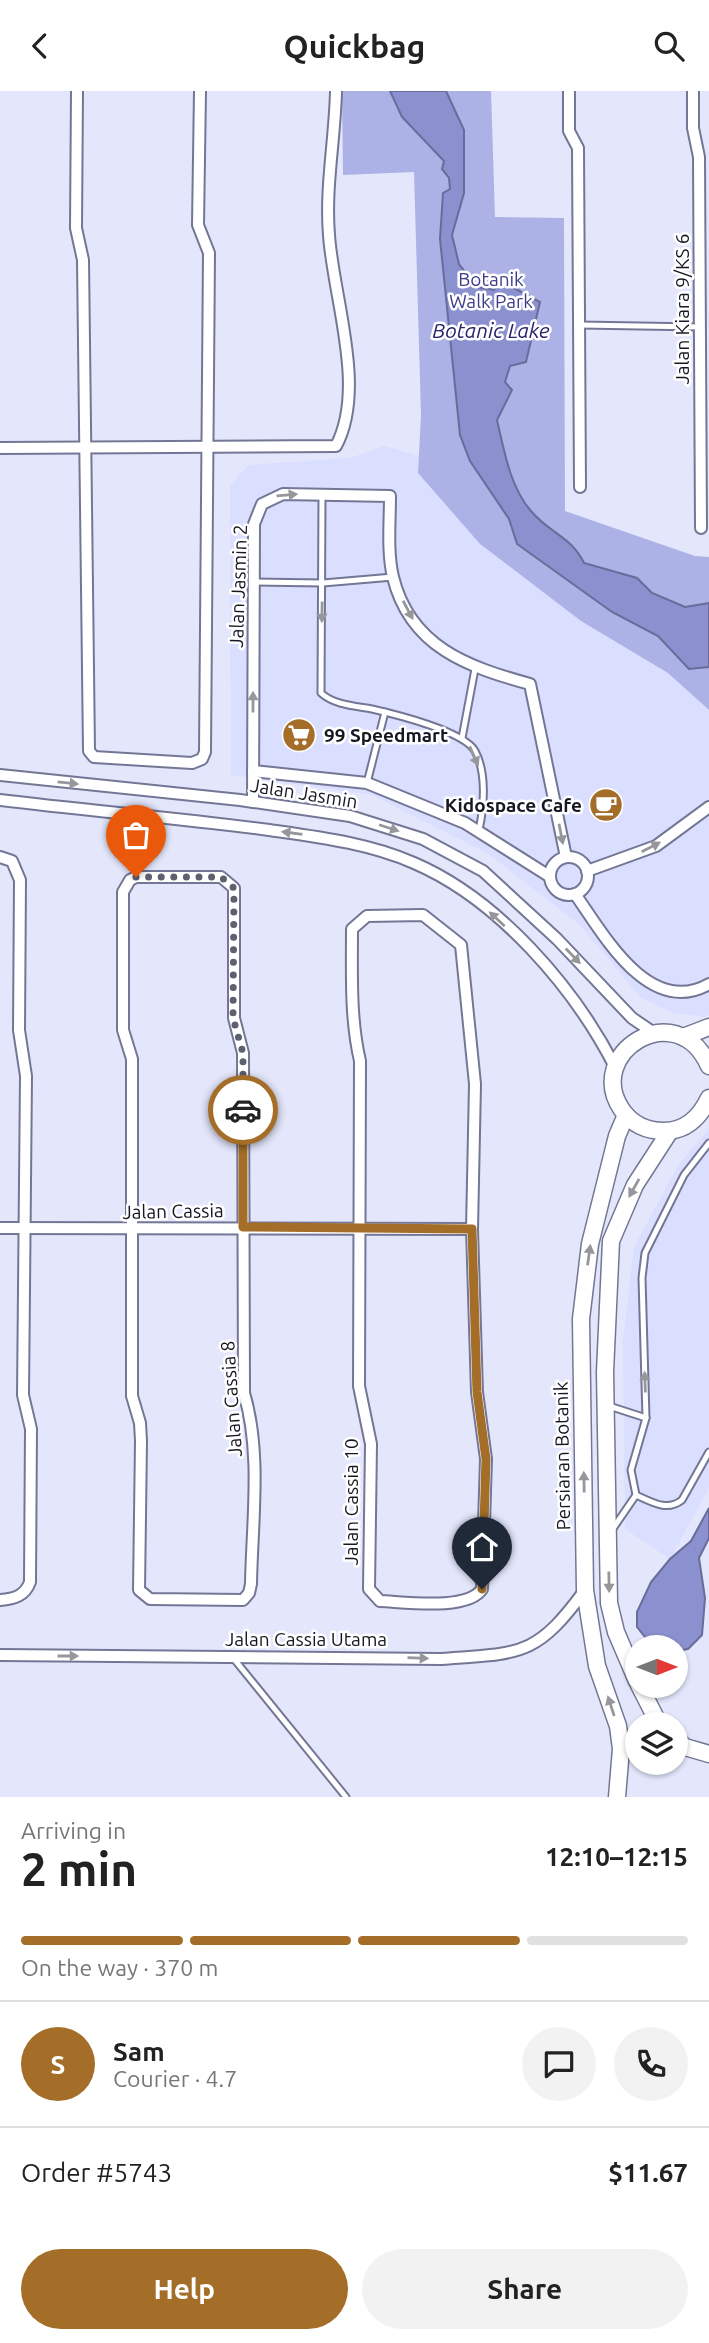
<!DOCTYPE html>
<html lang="en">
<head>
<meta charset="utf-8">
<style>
	:root { --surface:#fff; --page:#f2f2f2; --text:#222; --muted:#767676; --line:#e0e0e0; --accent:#a46e28 }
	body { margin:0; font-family:Ubuntu,sans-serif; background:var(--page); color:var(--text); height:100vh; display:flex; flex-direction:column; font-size:26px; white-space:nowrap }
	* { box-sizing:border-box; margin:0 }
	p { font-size:23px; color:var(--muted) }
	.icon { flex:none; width:38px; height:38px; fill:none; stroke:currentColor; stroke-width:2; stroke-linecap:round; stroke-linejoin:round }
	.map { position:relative; height:1706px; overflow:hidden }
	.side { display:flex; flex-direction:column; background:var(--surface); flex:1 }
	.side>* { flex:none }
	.needle { width:46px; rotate:90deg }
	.tools { position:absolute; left:625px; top:1544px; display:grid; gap:14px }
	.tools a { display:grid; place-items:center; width:63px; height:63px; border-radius:50%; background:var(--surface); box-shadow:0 2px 5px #0004; font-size:35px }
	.pin { position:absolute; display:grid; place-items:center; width:60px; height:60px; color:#fff; margin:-72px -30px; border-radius:50% 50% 50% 0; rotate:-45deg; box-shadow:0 0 7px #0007 }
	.pin .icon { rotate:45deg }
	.courier { position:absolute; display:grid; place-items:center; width:70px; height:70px; margin:-35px; border:5px solid #a46e28; border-radius:50%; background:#fff; color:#222; box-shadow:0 2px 9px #0007 }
	.overview em { font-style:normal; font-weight:600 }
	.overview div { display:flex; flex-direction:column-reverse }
	.overview { display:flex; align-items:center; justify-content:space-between; height:119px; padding:0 21px }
	h1 { font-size:46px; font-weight:600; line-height:52px }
	.bar { display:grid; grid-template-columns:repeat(4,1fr); gap:10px 7px; align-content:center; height:84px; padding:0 21px }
	.bar i { height:9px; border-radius:5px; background:var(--line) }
	.bar .selected { background:var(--accent) }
	.bar p { grid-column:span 4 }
	.line { display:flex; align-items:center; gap:18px; padding:0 21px; border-top:2px solid var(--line) }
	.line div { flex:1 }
	.round { display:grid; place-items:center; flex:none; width:74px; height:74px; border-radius:37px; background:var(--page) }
	.primary-button { display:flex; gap:14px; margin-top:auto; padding:14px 21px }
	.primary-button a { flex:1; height:80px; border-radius:42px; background:var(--accent); color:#fff; font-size:28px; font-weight:600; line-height:80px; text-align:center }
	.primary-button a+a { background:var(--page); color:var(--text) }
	header { display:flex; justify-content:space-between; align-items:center; height:91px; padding:0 21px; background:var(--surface); font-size:32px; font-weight:600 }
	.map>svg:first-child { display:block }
</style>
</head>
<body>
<header><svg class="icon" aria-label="back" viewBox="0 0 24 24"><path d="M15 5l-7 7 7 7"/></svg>Quickbag<svg class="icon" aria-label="search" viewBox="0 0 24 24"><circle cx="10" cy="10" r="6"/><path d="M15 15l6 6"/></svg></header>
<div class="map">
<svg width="709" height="1706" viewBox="0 0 709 1706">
	<rect width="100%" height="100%" fill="#e4e7fc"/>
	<g fill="#dadeff">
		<path d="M384,355l35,10 -1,17 62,71 101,77 87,52 41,37v305l-5,2 -30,-4 -33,-15 -60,-72 -94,-73 -115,-58 -141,-20 -1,-289 18,-21 102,-7z"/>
		<path d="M709,1038v359l-39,71 -45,-30 -2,-189 11,-93 45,-83z"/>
	</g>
	<path fill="#acb2e5" d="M342,0h149l4,126 69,1 1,293 130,45 14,1v153l-41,-37 -87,-52 -101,-77 -62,-71 3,-58 -7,-243 -71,3z"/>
	<g fill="#8b90ce" stroke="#686c9a" stroke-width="2">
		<path d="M390,0h56l18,39v63l-12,42 7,29 18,23 17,3 5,-10 14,1 1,7 26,14 -14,60 -16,4 -5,16 7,8 -15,30c7,30 13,67 34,91 18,22 41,26 53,52l53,15 15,15 33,14 24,-4v64l-20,2 -31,-33 -46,-24 -95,-68 -8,-25 -39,-58 -10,-26 -20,-196 3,-46 7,-4 -1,-11 -7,-9 2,-8 -42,-44z"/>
		<path d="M709,1417v30l-10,20 6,40 -3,37 -14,14 -12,2v-4h-23l-16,-20v-15l14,-30 19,-23 21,-18z"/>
	</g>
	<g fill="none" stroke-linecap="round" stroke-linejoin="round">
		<g stroke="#737795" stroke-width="9">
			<g id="lane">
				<path d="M580,234l120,2"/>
				<path d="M322,404l-1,198c13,12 34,13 51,16 22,5 92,22 103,42 12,22 9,56 4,79"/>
				<path d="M254,491l69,1 70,-6"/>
				<path d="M462,647l13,-69"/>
				<path d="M367,692l18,-71"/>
				<path d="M709,1052l-25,32 -39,78 -3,25 4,140 -15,52 5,25c16,7 31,17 46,5l27,-48"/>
				<path d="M609,1315l37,12"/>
				<path d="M612,1439l24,-35"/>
				<path d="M234,1568l112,138"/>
			</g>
		</g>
		<g stroke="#737795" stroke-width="14">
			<g id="street">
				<path d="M77,0l-1,137 7,32 6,491 5,6 98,6 10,-4 3,-7 4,-499 -11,-28 2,-134"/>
				<path d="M569,0v40l9,17 2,339"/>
				<path d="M693,0v37l6,29 2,371"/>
				<path d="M0,357l336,-2c31,-58 -3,-149 -7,-211 -4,-48 6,-96 7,-144"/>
				<path d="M253,680l114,12 98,40 84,53"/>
				<path d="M0,684l240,25 110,16 73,23 60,32 74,68 75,79 22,15"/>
				<path d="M0,709c90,11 180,18 269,30 49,7 99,13 145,33 84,36 160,124 201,204"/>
				<path d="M253,711l1,-278 8,-20 21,-10 107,2c0,26 -3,56 3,81 17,70 75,90 137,107l36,173"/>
				<circle cx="569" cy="785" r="19"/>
				<path d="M0,766l12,4 8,19 -1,150 7,46 -3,319 8,34 -1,153c-5,14 -16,17 -30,18"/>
				<path d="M587,780l69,-25 53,-39"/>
				<path d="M136,786h85l13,11v130l9,35 1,340c18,60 8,129 7,191l-2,9 -6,7 -93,-1 -11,-9 2,-149 -1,-18 -8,-27v-337l-9,-29v-138l7,-12z"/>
				<path d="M575,803c29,41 74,124 134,90"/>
				<path d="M423,824l38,30 14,139 -3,145 5,163 9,67 -4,130c-14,22 -77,13 -102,12l-11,-12 2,-145 -12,-58 1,-325c-10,-43 -8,-88 -8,-132l15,-13z"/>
				<path d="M0,1137l472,1"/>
				<path d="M0,1564l442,4c79,-6 94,-2 143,-69"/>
			</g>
		</g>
		<g stroke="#737795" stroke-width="19">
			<g id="secondary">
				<path d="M683,946l26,-10"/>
				<path d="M709,975c-32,-72 -126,-13 -87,44 10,14 25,21 42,21 22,0 36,-14 45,-33"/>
				<path d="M637,1590l-21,-49 -7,-29 -4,-231 6,-131 24,-56 35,-54"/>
				<path d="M639,1594l20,39"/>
				<path d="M676,1648l9,8 24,7"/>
				<path d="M617,1706l4,-48 -3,-23 -21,-60 -12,-76 -4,-271 9,-75 27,-108 9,-21"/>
			</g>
		</g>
		<use href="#lane" stroke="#fff" stroke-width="5"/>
		<use href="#street" stroke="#fff" stroke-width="10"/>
		<use href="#secondary" stroke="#fff" stroke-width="16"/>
	</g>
	<defs><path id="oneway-solid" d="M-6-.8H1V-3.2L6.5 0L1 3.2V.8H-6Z" transform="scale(1.75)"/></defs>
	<g fill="#96979c">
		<use href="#oneway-solid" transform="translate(287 404) rotate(-5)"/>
		<use href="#oneway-solid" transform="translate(408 519) rotate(62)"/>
		<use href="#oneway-solid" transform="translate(322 521) rotate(91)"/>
		<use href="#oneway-solid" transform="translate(253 611) rotate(-90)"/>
		<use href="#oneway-solid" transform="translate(474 665) rotate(66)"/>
		<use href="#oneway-solid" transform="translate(68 692) rotate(6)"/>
		<use href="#oneway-solid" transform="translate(389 737) rotate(18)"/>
		<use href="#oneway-solid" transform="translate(292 742) rotate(-172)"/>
		<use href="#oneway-solid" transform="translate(561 743) rotate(79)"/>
		<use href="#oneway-solid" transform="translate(651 756) rotate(-27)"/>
		<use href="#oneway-solid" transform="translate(497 828) rotate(-137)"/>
		<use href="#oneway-solid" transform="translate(573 865) rotate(46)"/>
		<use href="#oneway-solid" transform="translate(634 1097) rotate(119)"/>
		<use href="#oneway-solid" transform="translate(589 1164) rotate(-82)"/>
		<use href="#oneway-solid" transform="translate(645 1291) rotate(-92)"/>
		<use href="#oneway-solid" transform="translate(584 1391) rotate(-91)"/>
		<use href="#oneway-solid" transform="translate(609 1491) rotate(89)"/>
		<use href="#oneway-solid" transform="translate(68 1565)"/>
		<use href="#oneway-solid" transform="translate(418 1567) rotate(2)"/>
		<use href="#oneway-solid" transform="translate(611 1615) rotate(-108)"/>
	</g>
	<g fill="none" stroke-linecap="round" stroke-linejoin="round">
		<path stroke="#5d606e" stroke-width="7" stroke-dasharray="0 12.6" d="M136,786h85l13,11 -1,130 10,35v57"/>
		<path stroke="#a46e28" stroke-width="9" d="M243,1019v117l229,2 5,163 9,67 -4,130"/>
	</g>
	<defs>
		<g id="supermarket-disc" transform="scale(1.75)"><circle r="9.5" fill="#a46e28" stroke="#fff"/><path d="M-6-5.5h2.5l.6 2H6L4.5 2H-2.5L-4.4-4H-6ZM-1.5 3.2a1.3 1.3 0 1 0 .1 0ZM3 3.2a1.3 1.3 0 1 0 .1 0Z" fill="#fff"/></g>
		<g id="cafe-disc" transform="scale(1.75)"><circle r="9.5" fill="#a46e28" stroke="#fff"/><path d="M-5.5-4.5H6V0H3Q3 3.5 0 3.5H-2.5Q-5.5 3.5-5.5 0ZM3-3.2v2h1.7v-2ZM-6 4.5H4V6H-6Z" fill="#fff"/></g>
	</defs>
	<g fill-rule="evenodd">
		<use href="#supermarket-disc" x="299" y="644"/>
		<use href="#cafe-disc" x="606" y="714"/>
	</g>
	<g text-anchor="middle" stroke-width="5" stroke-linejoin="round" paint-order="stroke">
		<g font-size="19" fill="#3d3d87" stroke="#fff">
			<text x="491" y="195">Botanik<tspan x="491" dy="22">Walk Park</tspan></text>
		</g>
		<g font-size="19" fill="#151722" stroke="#fff">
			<text transform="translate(682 218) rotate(-90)" y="7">Jalan Kiara 9/KS 6</text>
			<text transform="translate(238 495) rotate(-88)" y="7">Jalan Jasmin 2</text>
			<text transform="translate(304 702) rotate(9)" y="7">Jalan Jasmin</text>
			<text transform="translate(173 1120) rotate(-1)" y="7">Jalan Cassia</text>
			<text transform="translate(231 1308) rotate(-94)" y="7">Jalan Cassia 8</text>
			<text transform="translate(562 1365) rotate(-91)" y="7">Persiaran Botanik</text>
			<text transform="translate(351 1411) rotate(-90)" y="7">Jalan Cassia 10</text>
			<text x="306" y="1555">Jalan Cassia Utama</text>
		</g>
		<g font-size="19" font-weight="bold" fill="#151722" stroke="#fff" text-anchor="start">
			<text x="324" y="651">99 Speedmart</text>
			<text x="582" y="721" text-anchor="end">Kidospace Cafe</text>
		</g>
		<g font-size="21" font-style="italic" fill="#262169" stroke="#fff">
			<text x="491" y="247">Botanic Lake</text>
		</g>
	</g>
</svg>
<div class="tools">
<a><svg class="needle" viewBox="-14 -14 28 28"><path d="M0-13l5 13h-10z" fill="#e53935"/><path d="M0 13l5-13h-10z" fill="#767676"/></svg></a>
<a><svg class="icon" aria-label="layers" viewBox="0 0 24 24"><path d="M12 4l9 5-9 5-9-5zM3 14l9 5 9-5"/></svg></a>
</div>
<div class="pin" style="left:136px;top:786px;background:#ea580c"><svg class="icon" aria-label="bag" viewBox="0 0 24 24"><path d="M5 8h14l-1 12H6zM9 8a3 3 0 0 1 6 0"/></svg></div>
<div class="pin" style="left:482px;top:1498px;background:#1f2937"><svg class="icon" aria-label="home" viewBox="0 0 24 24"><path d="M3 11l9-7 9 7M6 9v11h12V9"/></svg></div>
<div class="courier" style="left:243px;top:1019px"><svg class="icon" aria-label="car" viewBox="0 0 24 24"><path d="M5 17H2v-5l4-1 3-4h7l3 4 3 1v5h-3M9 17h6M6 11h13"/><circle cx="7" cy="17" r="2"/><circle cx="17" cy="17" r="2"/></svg></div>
</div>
<section class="side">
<div class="overview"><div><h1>2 min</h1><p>Arriving in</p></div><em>12:10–12:15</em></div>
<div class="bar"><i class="selected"></i><i class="selected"></i><i class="selected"></i><i></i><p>On the way · 370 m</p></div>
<div class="line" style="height:126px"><b class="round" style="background:var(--accent);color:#fff">S</b><div><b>Sam</b><p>Courier · 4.7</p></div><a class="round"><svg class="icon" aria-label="chat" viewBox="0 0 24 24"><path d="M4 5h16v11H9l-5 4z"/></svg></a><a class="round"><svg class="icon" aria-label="phone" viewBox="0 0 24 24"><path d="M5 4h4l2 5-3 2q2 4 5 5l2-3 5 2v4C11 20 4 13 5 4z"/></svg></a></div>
<div class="line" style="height:91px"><div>Order #5743</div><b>$11.67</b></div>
<div class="primary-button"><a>Help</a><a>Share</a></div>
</section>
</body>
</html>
